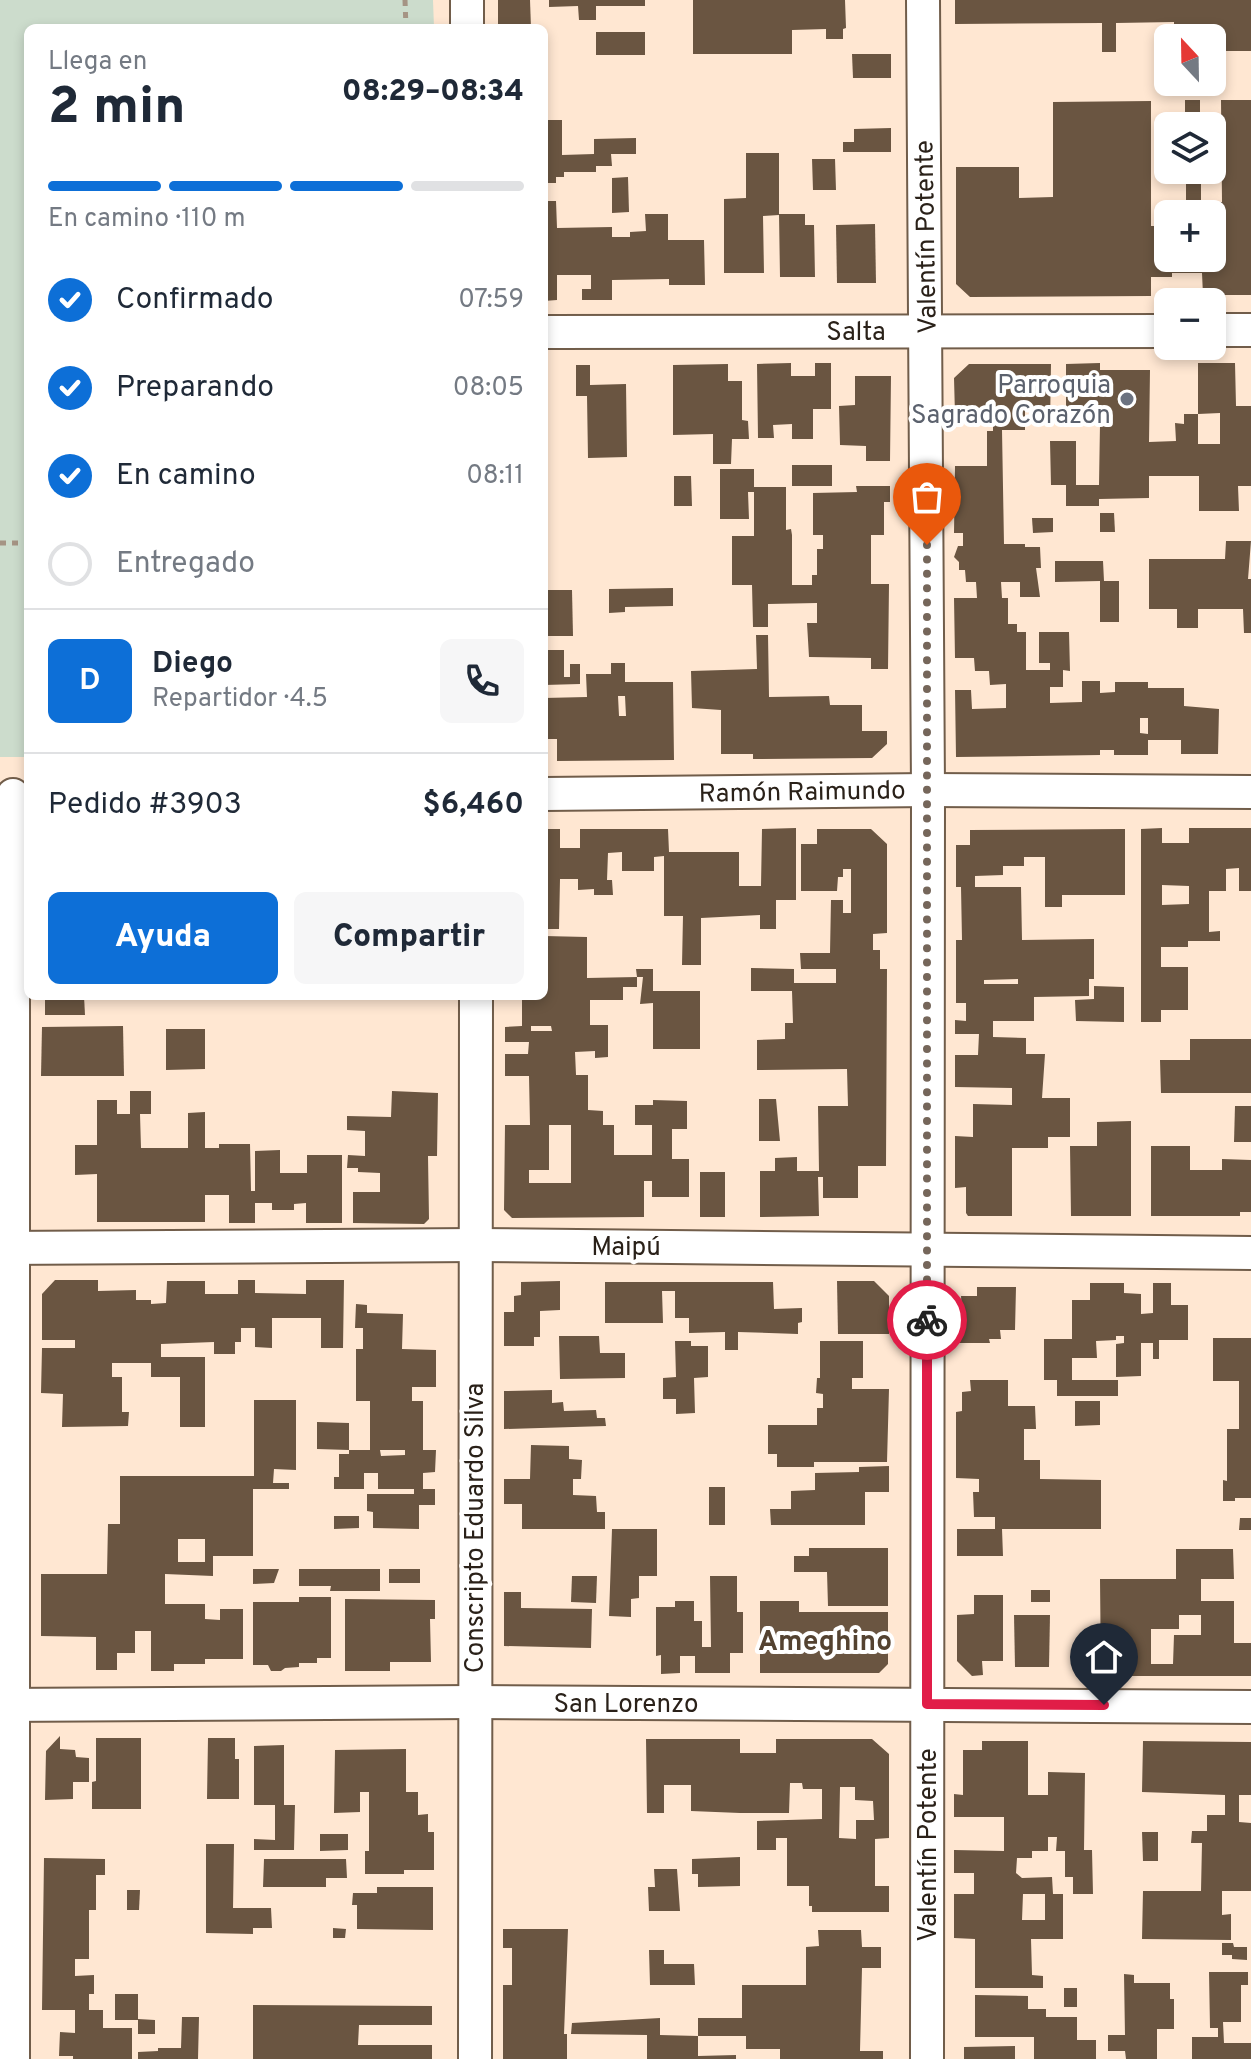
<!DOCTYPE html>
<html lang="es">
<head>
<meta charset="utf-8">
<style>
	:root { --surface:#fff; --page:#f6f6f7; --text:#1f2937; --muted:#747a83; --line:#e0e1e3; --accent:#0d6fd7 }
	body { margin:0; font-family:Overpass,sans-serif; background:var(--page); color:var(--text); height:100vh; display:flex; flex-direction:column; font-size:30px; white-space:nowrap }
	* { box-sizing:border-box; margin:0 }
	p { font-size:26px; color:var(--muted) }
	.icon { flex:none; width:44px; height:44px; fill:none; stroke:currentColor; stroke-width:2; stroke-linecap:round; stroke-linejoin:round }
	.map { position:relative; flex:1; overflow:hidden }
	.details { position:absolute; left:24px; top:24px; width:524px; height:976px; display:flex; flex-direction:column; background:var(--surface); border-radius:12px; box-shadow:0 4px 12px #0003 }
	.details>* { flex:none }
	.needle { width:52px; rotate:338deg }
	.fabs { position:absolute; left:1154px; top:24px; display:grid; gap:16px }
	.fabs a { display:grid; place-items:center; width:72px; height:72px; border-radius:12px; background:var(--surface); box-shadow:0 4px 12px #0003; font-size:40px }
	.pin { position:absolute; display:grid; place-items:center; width:68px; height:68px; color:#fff; margin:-82px -34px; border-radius:50% 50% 50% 0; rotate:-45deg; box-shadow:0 0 8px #0007 }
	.pin .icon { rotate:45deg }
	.courier { position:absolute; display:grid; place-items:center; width:80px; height:80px; margin:-40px; border:6px solid #e11d48; border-radius:50%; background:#fff; color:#222; box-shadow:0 2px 10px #0007 }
	.summary em { font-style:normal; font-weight:800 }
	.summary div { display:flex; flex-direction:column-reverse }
	.summary { display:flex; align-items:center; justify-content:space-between; height:136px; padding:0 24px }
	h1 { font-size:52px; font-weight:800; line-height:60px }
	.bar { display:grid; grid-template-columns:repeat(4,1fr); gap:12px 8px; align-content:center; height:96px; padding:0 24px }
	.bar i { height:10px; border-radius:6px; background:var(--line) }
	.bar .active { background:var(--accent) }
	.bar p { grid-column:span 4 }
	.line { display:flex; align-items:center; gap:20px; padding:0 24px; border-top:2px solid var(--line) }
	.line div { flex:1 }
	.round { display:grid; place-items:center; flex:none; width:84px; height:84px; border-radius:12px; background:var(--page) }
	ol { padding:0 24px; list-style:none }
	li { display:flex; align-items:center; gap:24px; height:88px }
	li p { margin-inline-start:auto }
	li .icon { padding:8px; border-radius:50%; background:var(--accent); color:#fff; stroke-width:4 }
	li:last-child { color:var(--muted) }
	li i { width:44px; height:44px; border:4px solid var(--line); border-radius:50% }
	.cta { display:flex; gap:16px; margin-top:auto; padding:16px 24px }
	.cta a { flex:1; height:92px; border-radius:12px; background:var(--accent); color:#fff; font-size:32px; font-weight:800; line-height:92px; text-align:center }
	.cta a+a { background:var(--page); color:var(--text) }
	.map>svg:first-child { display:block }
</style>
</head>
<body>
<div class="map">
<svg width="1251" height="2059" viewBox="0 0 1251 2059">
	<rect width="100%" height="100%" fill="#ffe7d2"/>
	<path fill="#ccdccc" d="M0,0h433l1,28h-406v729h-28z"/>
	<g fill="#6a5541" fill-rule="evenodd">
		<path d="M498,0h32l1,28h-33z"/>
		<path d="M549,0h96v6h-49v14h-17l-1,-14 -29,1z"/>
		<path d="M693,0h152l1,28 -3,1v10h-17v-10l-34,1v24h-99z"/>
		<path d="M955,0h296v51h-39v-13h-38v-16l-58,1v29h-14v-29l-147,1z"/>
		<rect x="596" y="32" width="49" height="23"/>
		<path d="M852,54h39v24h-38z"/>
		<rect x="1185" y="100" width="15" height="26"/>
		<path d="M1221,100h30v195h-48l-1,-22h-30v4h-21v19l-181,1 -14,-13v-117h63v31l34,-1v-95l98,-1v125h17v32h44v-44h-41v-3l15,-1v-34h15v26h21z"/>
		<path d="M544,120h18v35l32,-1v-15l42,-1v16h-25l1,12h-16v6h-32v5h-8v6h-12z"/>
		<path d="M891,128v24h-48v-10h11v-13z"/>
		<path d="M746,153h33v62l-16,1 1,57h-40v-74l22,-1z"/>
		<path d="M812,159h23l1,31h-23z"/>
		<path d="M628,177l1,35 -17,1v-35z"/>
		<path d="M544,201h12l1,27 55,-1v10h18v-5l16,-1 -1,-17h23v26h36l1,45h-36v-6l-57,1v20h-30v-11h9v-14h-34v25l-13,1z"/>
		<path d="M779,214h26v11h9l1,52h-35z"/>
		<path d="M875,224l1,59h-39l-1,-58z"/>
		<path d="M791,363v13h24v-13h16v46h-18v30h-21v-15l-19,1 1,13h-16l-1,-74z"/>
		<path d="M1100,363v7h50l-1,72 27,-1 -1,-18 9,1v-10h14v30h22v-31l-22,1v-51h37l1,43h15v80h-13l1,25h-40v-35h-50v22l-50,1v7h-33v-21h-15l-1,-44h26v44h23l1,-61h-28v-13h-6v-47z"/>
		<path d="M728,364v17h14v39l6,1 1,18h-17l-1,25h-18v-30l-40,1v-70z"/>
		<path d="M969,364h82l-1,61h-14l-1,-14h-10v19h-23l2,114h21v3h15l1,21h-5l4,29h-20v-15h-19l1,16h6v26h9v8h9v38h24v-7h-11v-31h30l1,39 -7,-1v17h-13v16l32,-1v-21h18v12l15,-1v-10h33v6h36v18l35,3 -1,45h-37v-14h-33v15h-34v-5h-14v5l-144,2 -1,-67h16l1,19 34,-1v-24l-16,1 -1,-14h-14l-1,-13h-19l-1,-60h23l-1,-16h-10l-1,-12h-6v-8l-5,-5 4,-11h5v-13h-9l1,-67h32v-35h6v-16h-38l-1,-37zM1140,718h8v16l-8,-1z"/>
		<path d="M576,365h14v20l36,-1 1,73 -39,1 -1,-62h-11z"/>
		<path d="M855,376h36l-1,85h-24v-15l-26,-1 -1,-39 16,-1z"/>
		<rect x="792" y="465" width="40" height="21"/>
		<path d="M720,469h34v18h32v43l5,-1 1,6v50h20v-10h5v-26h6v-14h-10v-42l44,-1 -1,-6h34v16h-6v33h-13v49h18l-1,85h-17v-11l-62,-1 -2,-34h10v-20l-49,1v23h-15l-1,-42h-20v-49h22v-44h-6l1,27h-29z"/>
		<path d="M674,476h17l1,30h-18z"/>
		<path d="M1100,513h14l1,19h-15z"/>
		<path d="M1032,518h21v14l-20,1z"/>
		<path d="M1226,541h25l-3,38h3v54h-7l-1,-24h-45v19h-21v-19h-28v-50h76z"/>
		<path d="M1055,561h48l1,20h15v41h-19v-41l-45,1z"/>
		<path d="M673,588v18l-48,1v5l-16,1v-24z"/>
		<path d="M544,590h28l1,46h-29z"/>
		<path d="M756,635h12l1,62 60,-1 1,9h32v26h25v13l-15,14 -119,1v-5h-32v-44l-29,-2 -1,-37 66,-2z"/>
		<path d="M544,650h20v27h6v-13h10v20l-36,1z"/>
		<path d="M611,663h14v19h48l1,78 -117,1v-22h-13v-41l43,-1 -1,-23h25zM618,696h7l1,20h-7z"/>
		<path d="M796,828v72h-20v29h-16v-14l-59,3v47h-19l1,-49h-19v-60l-10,1v14h-32v-19l-14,1 -1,27h5l1,15h-19v-6l-16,1v-11h-18l-1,50h-15v-100h16v19h20v-19h88l1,23h70v34h22l1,-57z"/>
		<path d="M1162,828v15h27v-15h62v63h-12v-23l-13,1v22h-17v41l11,-1v10h-32v6h-27v20h27v43h-27v12h-20v-193zM1162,885l27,1v18l-27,1z"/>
		<path d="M817,829h54l16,15v89l-14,1v16h7v19h7l-1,197h-28v32h-35v-21h-5l1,39 -59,1v-46h15v-13l22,-1v14h22l-1,-65h30l-1,-37 -90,1v-30l28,-1v-16h8l-1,-32h-41v-23l43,1v14h42v-14h-35l-1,-16h30l1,-53h12v13h8v-44h-8v8h-5l-1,14h-36v-47h16z"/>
		<path d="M1125,829v66h-63v12h-17v-50h-21v9h-21v9l-28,1v11h46l1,53 72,-1v40h-5v17l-55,1v24h-41v16l33,1v16h19l-3,44h28v39h-22v11h-36v68h-44l-2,-3v-26l-11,1v-52l18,1v-33l39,1v-17l-57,-1v-32h23l1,-21h-24v-14l11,1v-18h-10v-63h6l-1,-53h-5v-42h14v-15zM1018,979v5h-34v-4z"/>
		<path d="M544,936l43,1v41l50,-1v10h-14v13h-33v25h18v32l-13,1v-7l-20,1 1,23h12v35l15,1v14h11v30h38v-30h-17v-20h18v-5l34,1v28h-15v30h17v38h-37v-16h-8v36l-132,1 -8,-8 1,-85h25l-1,-49h-24v-22h23l1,-12h-24v-15l17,-1v-30h22zM531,1026h20l1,5h-21zM549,1125h22v58h-42v-13h20z"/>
		<path d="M636,969h17v22h47v58h-47v-46l-13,1 3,-27h-6z"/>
		<path d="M1094,986l30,1v35l-48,-1 -1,-21 19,-1z"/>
		<path d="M45,996h39l1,19h-40z"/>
		<path d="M286,996h91v3l-91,1z"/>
		<path d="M123,1026l1,50h-83l1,-49z"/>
		<path d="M166,1029h39v40l-39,1z"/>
		<path d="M1190,1039h61v54h-90l-1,-33h30z"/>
		<path d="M130,1091h21v23h-11l1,34h47v-35l17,-1v36h14v-4h31l1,47h4v-40l25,-1v23h27v-18h35v68h-36v-20l-12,1v6h-22v-7h-17v20h-26v-28h-24v27h-108v-48l-22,1v-30h22v-45h20v14h13z"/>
		<path d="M392,1091l46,2 -1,63h-9l1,63 -5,5 -71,-1v-31h27v-19l-22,-1v-4h-11l1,-13 17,1v-25l-18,-1v-14l44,1z"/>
		<path d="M759,1099h17l4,42h-21z"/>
		<path d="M1235,1106h16v36h-17z"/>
		<path d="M1131,1121v95h-60l-1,-70h27v-24z"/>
		<path d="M1151,1146h39v24h32v-11l29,1v52h-11v4h-89z"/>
		<rect x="700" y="1172" width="25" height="45"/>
		<path d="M55,1280h43v11l38,-1v10h15v4l15,-1 1,-22h38v13h33v-14h17v13l51,1v-14h38l-1,68h-22v-30h-49v30l-17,-1v-19h-14v14h-6v12h-21v-12l-53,2v13h44v70h-25v-50h-29v-14h-39v14h10v35h7l-1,14 -66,1 1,-33 -22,-1 1,-45h33v-8h-33v-46z"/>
		<path d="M560,1281v29l-20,1v26h-6v9h-30v-34h10v-16l7,-1v-13z"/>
		<path d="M837,1281h37l15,15v38h-51z"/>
		<path d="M605,1282h168l1,27 28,-1v14l-4,1v11l-60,-2v18h-13v-18l-36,1v-15h-14v-27h-13l1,32h-58z"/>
		<path d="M1090,1283h34v10l17,1v20l12,-1v-30h18v22h17v35h-29v19h-6v-16h-12v33l-25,1v-33l8,-1v-7h-8v4l-20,1 1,17h-25v22h46v16h-61v-16h-13v-41h28v-39h18z"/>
		<path d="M977,1287h39l-1,43h-15l1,9h-12l1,4h-34v-31h6l-1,-16h16z"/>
		<path d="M356,1304l11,1v8l36,1 -1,35 34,1v37h-24v14h11v49h13l-1,22 -12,1v16h12v16h-16v24l-46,-1v-16l-6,-1v-17h47v-5h-36v-16h-14v16h-30v-12h5v-23h10v-4h21v-49h-14v-52h7v-21h-8zM380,1450h25v5l-24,1z"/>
		<path d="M559,1336h40l1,17h25v25l-65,1z"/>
		<path d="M1213,1338h38v160h-16v3h-12v-21l4,1v-52h12v-48h-26z"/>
		<path d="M675,1341h16v5h17v31l-14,1 1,35 -19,1v-15h-13v-21l13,-1z"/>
		<path d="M820,1341h43v37h-11v11h37l-2,73h-73v5h-37v-13h-9v-29h49v-17h6v-14l-7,-1 1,-15h3z"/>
		<path d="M970,1380h38v26h27l1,23h-12v31h16v19l61,1v49h-99l1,27h-46v-27h38v-12h-21l-1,-25h6v-13l-23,-1v-66l6,-1v-19l9,-1z"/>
		<path d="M552,1390v13l11,-1 1,9 32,-1 1,8h8l1,8 -102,3v-38z"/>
		<path d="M254,1400h42v70l-22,-1 -1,14h16v6h-36v67h-40v20l-48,-2v30h40v15l15,1v-11h23v50h-38v5h-31v7h-23v-40h-16v22h-18v17h-21v-33l-55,-1v-62h66l1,-50h12v-48h134zM178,1539h27v23h-27z"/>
		<path d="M1075,1401h25v24l-25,1z"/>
		<path d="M317,1422l32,1v27l-32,-1z"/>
		<path d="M531,1445l38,1v13l13,1 -1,19h-8v16l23,1 1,16h8v17h-83v-25h-18v-25h26z"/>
		<path d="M889,1466v26h-24v33h-94l-1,-16h21v-18l24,-1v-17l44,-1v-5z"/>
		<rect x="709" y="1487" width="16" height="38"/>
		<path d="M334,1516h25v12l-25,1z"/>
		<path d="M1240,1518h11v12h-12z"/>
		<path d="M612,1529h45v47h-18v22l-8,1v18l-22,-1z"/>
		<path d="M809,1548h79v58h-60l-1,-34h-33v-16h15z"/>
		<path d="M1176,1549h57l1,30h-33v22h33v42h17v33h-150l-1,-97h76zM1179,1615h22v20h-27l-1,29h-22v-35h28z"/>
		<path d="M253,1569h26l-5,14 -21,1z"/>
		<path d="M299,1569h81v22h-50l1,-5h-32z"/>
		<rect x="389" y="1569" width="31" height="14"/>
		<path d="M572,1576h25l-1,27 -25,-1z"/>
		<path d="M710,1576h27v36h6v41h-13v20h-35v-17h-15v17l-19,1v-19l-5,1v-49h19v-6h19v20h8v26h9z"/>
		<rect x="1031" y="1590" width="19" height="12"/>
		<path d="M504,1592h17v16l71,1 -1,39 -87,-2z"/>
		<path d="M974,1595h29v66h-21l1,14 -11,1 -15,-15v-46l17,-1z"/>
		<path d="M299,1597h32v61h-14v5h-18v4l-14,1 -4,3h-10l-3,-6h-15v-63h46z"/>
		<path d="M345,1599l90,1v19h-5l1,43h-41v9h-45z"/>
		<path d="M760,1601h39v11h89v52l-9,9h-119z"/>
		<path d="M1014,1615h36l-1,52h-34z"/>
		<path d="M60,1736v13l15,1 1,7 13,1v24h-16v17l-28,1 1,-49z"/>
		<path d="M96,1738h45v71h-49v-27l4,-1z"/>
		<path d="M208,1738h27v21h4v40h-32z"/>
		<path d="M646,1739h94v14h36v-14h96l17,15v84l-14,1v47h14v26h-77v-6h-3v-20h-22v-48h-11v12h-19v-29l65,-2v-30h-19l-1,-6h-12l-1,30h-49l-49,-2v-26h-27v28h-17zM840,1787h15v13l18,1 1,19h-18v19l-17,-1z"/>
		<path d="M982,1741h46v54h20v-23l37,1 -1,77h8l1,44h-20v-17h-8v-26h-9l1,-14h-9v14h-16v7h-15l-1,15 6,5 30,-1 1,17h10v45h-32l1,36 11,1v12h-68v-49l-21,-1v-44h20v-21h-20v-23l50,1v-34h-50v-23l9,1v-45h19zM1023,1894h22v26h-23z"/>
		<path d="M1143,1741l108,1v53h-12v27l12,1v68h-29v24l9,-1v26l-89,-1 1,-48h58l1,-48h-11l1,-12h15v-16h18v-20l-83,-3z"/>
		<path d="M284,1745v60h11l-1,45h-40v-11l21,1v-35h-21v-59z"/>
		<path d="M406,1749v43h12v23l10,-1v18h6v38h-30v4h-39v-23h4v-59h-9v20l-26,1 1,-63z"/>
		<path d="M1142,1832h16v29h-15z"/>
		<path d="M320,1834h28v16l-28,1z"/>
		<path d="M206,1844h28l-1,64h38l1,20h-19v6l-47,-1z"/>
		<path d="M740,1857v29l-42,1v-13h-6v-15z"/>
		<path d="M44,1858l61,1v16h-9v35h-7v49h-14v17l19,-1v19h-5v16h14v18h29v31h-59v-3h-14l1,-24 15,1v-23h-33z"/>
		<path d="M264,1859h82l1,19h-21v9h-63z"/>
		<path d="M654,1869h23l3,42h-31l-1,-24h7z"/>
		<path d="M377,1887h56v43l-76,-1v-24h-5l1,-12h24z"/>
		<path d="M127,1890h13l-1,20h-12z"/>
		<path d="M333,1928l13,1 -1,9h-12z"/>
		<path d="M503,1929h65l-4,105h3v25h-64v-74h9v-37h-9z"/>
		<path d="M818,1930h43l1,17h19v21h-19l-2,83h23v8h-103v-10h-34v-13h-48v20l38,-1v4h-89v-24l-76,-1 1,-11 88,-5v17l38,1v-18h44v-33h64v-38l13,-1z"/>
		<path d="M1222,1943h11l1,4h13v13l-15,-1v-4h-10z"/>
		<path d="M649,1950h15v14h30l1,21h-45z"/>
		<path d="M1209,1972h39v13h-7v37h-18l1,21h27v16h-59v-22h26v-9h-8z"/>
		<path d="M1124,1974l10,1v8h36v16h4v30h-17v30h-31l-1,-8h-17v-16h17z"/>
		<rect x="1064" y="1988" width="13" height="19"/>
		<rect x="115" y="1994" width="23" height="26"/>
		<path d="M975,1995l53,1v13h18v8h31v23h19v19h-62v-22h-59z"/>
		<path d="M253,2005l179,1v19h-73l-1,20h74v14h-179z"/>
		<path d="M182,2017h17l-1,42h-60v-7l20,-1v-3h23z"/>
		<path d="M138,2019l17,1v14h-17z"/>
		<path d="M1015,2046v13h-51v-12z"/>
	</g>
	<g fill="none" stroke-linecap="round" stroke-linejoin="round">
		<g stroke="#715d4a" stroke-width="36">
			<g id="street">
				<path d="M467,0v28"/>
				<path d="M923,0l5,790 -1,1269"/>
				<path d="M1212,330h39"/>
				<path d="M544,332l624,-1"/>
				<path d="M544,794l384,-4 323,2"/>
				<path d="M13,795v1264"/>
				<path d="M0,1248l476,-3 775,8"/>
				<path d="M0,1705l473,-3 778,5"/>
				<path d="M475,2059l1,-1063"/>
			</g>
		</g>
		<g stroke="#a59484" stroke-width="5" stroke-dasharray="6 6" stroke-linecap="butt">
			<path d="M405,0l1,28"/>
			<path d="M0,543h28"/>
		</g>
		<use href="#street" stroke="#fff" stroke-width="32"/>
	</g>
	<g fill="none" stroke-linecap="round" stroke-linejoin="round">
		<path stroke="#75665a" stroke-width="8" stroke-dasharray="0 14.4" d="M927,545v775"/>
		<path stroke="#e11d48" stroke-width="10" d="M927,1320v384l177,1"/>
	</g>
	<circle fill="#6b7280" stroke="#fff" stroke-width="3" cx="1127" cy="399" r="8"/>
	<g text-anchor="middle" stroke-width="8" stroke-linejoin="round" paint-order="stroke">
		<g font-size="26" fill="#2a2119" stroke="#fff">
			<text transform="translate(925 237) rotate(-91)" y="9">Valentín Potente</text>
			<text x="856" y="340">Salta</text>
			<text transform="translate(802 791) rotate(-1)" y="9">Ramón Raimundo</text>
			<text x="626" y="1255">Maipú</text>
			<text transform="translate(474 1528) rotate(-90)" y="9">Conscripto Eduardo Silva</text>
			<text x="626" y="1712">San Lorenzo</text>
			<text transform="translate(927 1845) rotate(-90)" y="9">Valentín Potente</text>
		</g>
		<g font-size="26" fill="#5b616d" stroke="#fff" text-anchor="end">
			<text x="1111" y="393">Parroquia<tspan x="1111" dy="30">Sagrado Corazón</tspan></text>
		</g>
		<g font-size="28" font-weight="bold" fill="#544230" stroke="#fff">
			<text x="825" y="1650">Ameghino</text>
		</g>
	</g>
</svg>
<div class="fabs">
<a><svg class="needle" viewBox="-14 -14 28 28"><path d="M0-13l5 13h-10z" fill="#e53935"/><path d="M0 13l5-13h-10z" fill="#747a83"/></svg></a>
<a><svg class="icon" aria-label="layers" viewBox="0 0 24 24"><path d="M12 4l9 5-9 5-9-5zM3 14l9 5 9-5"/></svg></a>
<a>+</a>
<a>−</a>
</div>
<div class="pin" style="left:927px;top:545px;background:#ea580c"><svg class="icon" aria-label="bag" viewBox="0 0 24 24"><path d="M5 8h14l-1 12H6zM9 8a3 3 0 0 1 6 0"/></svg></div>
<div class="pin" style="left:1104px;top:1705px;background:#1f2937"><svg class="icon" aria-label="home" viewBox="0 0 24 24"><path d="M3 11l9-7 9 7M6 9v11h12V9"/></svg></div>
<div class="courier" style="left:927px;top:1320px"><svg class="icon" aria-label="bike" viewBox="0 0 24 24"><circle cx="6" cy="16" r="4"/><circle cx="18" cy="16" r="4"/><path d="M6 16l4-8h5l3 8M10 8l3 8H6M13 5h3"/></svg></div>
<section class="details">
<div class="summary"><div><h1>2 min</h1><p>Llega en</p></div><em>08:29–08:34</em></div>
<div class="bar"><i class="active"></i><i class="active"></i><i class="active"></i><i></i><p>En camino · 110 m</p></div>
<ol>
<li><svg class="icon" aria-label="check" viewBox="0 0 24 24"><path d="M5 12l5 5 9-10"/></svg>Confirmado<p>07:59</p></li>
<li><svg class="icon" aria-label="check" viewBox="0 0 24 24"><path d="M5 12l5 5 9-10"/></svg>Preparando<p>08:05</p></li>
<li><svg class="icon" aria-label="check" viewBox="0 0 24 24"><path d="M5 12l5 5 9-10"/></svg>En camino<p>08:11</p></li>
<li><i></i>Entregado</li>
</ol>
<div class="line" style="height:144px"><b class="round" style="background:var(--accent);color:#fff">D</b><div><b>Diego</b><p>Repartidor · 4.5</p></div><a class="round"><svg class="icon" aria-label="phone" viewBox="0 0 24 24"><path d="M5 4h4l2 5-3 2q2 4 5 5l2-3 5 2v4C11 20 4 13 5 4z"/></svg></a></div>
<div class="line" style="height:104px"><div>Pedido #3903</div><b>$6,460</b></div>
<div class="cta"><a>Ayuda</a><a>Compartir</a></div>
</section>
</div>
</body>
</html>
